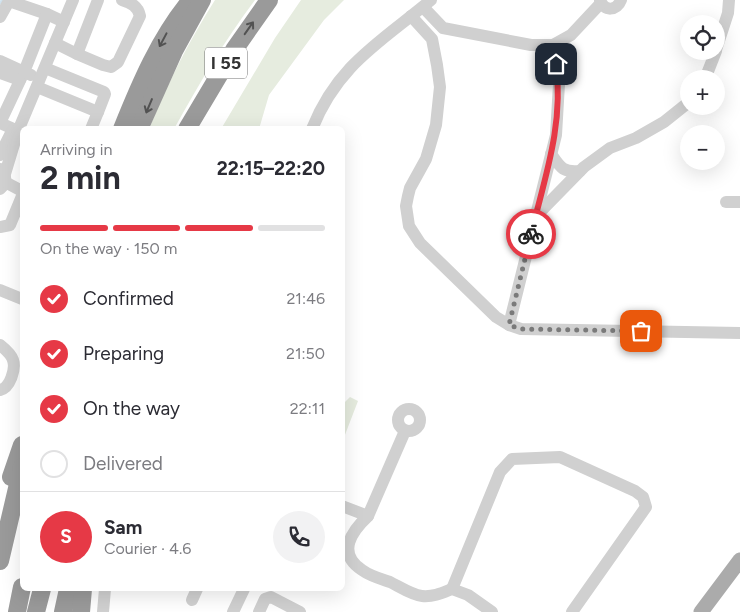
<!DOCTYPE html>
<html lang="en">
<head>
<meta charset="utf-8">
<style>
	:root { --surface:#fff; --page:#f2f2f3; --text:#2b2b33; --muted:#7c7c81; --line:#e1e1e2; --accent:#e63946 }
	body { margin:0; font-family:Figtree,sans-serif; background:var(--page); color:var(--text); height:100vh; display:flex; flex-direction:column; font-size:19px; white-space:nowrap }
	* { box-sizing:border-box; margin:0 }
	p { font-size:16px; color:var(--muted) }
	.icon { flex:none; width:28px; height:28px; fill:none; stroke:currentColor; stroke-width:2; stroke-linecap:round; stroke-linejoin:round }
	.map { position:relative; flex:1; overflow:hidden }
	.sheet { position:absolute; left:20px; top:126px; width:325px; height:465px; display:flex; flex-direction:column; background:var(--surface); border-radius:8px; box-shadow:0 5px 20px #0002 }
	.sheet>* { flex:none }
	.tools { position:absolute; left:680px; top:15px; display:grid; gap:10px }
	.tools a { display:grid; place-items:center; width:45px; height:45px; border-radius:50%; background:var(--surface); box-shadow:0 5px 20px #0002; font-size:25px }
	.pin { position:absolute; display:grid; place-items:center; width:42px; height:42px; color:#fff; margin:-21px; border-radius:10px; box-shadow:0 2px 8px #0006 }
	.courier { position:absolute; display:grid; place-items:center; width:50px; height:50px; margin:-25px; border:4px solid #e63946; border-radius:50%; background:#fff; color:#222; box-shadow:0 1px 6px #0007 }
	.overview em { font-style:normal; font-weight:700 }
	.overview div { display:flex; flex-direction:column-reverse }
	.overview { display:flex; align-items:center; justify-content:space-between; height:85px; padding:0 20px }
	h1 { font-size:32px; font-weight:700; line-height:38px }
	.bar { display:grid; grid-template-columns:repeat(4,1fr); gap:8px 5px; align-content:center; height:60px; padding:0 20px }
	.bar i { height:6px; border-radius:4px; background:var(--line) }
	.bar .on { background:var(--accent) }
	.bar p { grid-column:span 4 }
	.line { display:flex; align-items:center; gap:12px; padding:0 20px; border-top:1px solid var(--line) }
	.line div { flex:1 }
	.round { display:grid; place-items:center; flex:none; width:52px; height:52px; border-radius:26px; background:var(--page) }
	ol { padding:0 20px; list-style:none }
	li { display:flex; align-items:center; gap:15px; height:55px }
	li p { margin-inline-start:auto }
	li .icon { padding:5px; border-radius:50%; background:var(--accent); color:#fff; stroke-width:4 }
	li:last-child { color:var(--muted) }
	li i { width:28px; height:28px; border:2px solid var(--line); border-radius:50% }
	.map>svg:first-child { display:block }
</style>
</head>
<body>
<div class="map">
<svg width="740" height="612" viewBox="0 0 740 612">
	<rect width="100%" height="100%" fill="#fff"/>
	<g fill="#e6ecdf">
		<path d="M215,0h40c-31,41 -56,84 -81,129h-25c18,-45 40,-88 66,-129z"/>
		<path d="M301,0h43l-20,20 -55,75 -10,34h-38l54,-91z"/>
		<path d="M350,397l8,4 -15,39v-36z"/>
	</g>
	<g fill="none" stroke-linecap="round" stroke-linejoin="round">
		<path stroke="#cfe2ee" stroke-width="2.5" d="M0,3l2,-3"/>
		<g stroke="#d0d0d0" stroke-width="12">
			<path d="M600,0c4,12 17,11 21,0"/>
			<path d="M423,7l20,21 88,17h22l18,-10 30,-32"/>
			<path d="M411,16l21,23 5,26 3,22 -4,38 -10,34 -16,29 -2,8 -2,10 3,20 11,17 76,74 13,8 12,4 219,4"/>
			<path d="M0,17l9,-16 38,13"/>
			<path d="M55,43l22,11 21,-54"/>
			<path d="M716,50l12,-37 1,-13"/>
			<path d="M77,54l26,11 8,2 7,-5 22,-46c-2,-10 -9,-13 -18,-16"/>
			<path d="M0,61l24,11 -24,51 18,8"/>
			<path d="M45,68l59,24 1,2 -7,18"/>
			<path d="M0,73l20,7"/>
			<path d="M31,75l-7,-3 23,-58 17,8"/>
			<path d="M705,79l11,-28"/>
			<path d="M37,87l61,25 -7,17"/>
			<path d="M312,129c26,-65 69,-87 119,-129"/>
			<path d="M551,154c9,13 12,19 29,17"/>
			<path d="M0,155l12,-24"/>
			<path d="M0,169c7,6 7,14 0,20"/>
			<path d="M5,174l13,-43 55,-131"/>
			<path d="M5,182l17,9"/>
			<path d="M726,202h14"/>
			<path d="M536,215l20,-80 3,-51 -6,-39"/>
			<path d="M0,227l10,-2 12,-29"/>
			<path d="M0,290l22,9"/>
			<path d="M509,325l27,-109 48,-49 26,-19 26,-10 28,-16 25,-20"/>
			<path d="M0,345c5,4 11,9 13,15 3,9 -3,28 -13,30"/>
			<circle cx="409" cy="420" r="11"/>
			<path d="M405,431l-37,85c-16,15 -32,37 -6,54 8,6 19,9 28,12 10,5 22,13 32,14 12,1 20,-3 30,-7l16,6 24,17"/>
			<path d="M342,506l26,10"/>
			<path d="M452,589l48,-117 12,-13 48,-2 75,34 8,6 3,10 -74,105"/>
			<path d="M192,600l5,-11"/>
			<path d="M103,612l2,-23"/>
			<path d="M233,612l11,-23"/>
			<path d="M259,612l6,-13 6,-2 29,15"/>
		</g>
		<path stroke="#ababab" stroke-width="15" d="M701,612l39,-52"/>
		<g stroke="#9a9a9a" stroke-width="18">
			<path d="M122,129c18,-45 38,-92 69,-129"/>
			<path d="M139,129l35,-78 28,-51"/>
			<path d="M187,129l47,-79 35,-50"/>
			<path d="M11,477l11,-32"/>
			<path d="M0,561l22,-94"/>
			<path d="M17,612l5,-25"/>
			<path d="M36,612l6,-23"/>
			<path d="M63,612l5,-23"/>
			<path d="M81,612l2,-23"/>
		</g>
	</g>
	<defs><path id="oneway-shaft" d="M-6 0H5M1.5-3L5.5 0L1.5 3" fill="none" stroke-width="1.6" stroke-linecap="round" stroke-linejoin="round" transform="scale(1.25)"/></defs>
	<g stroke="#525252">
		<use href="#oneway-shaft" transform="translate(249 28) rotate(-55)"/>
		<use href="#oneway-shaft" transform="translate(163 40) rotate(118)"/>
		<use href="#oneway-shaft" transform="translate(149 106) rotate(113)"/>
	</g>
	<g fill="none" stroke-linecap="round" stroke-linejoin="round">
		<path stroke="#7a7a7a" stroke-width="5" stroke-dasharray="0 9" d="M531,234l-22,91 12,4 120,2"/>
		<path stroke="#e63946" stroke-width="6" d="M531,234c14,-57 33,-110 25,-170"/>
	</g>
	<g text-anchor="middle" stroke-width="5" stroke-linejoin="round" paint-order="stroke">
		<rect fill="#fff" stroke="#707070" stroke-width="1" x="205" y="47.5" width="42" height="31" rx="4"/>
		<g font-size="18" font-weight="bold" fill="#333">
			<text x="226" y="69">I 55</text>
		</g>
	</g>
</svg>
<div class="tools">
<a><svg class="icon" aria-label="locate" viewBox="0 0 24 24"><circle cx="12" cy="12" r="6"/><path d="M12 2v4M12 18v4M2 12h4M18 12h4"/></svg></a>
<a>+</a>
<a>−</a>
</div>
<div class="pin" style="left:641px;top:331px;background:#ea580c"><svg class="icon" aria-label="bag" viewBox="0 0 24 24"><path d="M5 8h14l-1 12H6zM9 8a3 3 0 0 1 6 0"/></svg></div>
<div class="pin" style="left:556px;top:64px;background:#1f2937"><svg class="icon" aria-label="home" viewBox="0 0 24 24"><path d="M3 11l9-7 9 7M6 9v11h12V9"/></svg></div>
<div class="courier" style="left:531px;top:234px"><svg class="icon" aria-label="bike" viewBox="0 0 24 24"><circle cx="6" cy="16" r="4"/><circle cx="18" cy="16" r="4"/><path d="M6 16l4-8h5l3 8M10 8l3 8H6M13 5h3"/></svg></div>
<section class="sheet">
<div class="overview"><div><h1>2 min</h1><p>Arriving in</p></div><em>22:15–22:20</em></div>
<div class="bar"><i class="on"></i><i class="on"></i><i class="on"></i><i></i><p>On the way · 150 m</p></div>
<ol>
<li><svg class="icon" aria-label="check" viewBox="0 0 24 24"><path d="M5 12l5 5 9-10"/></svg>Confirmed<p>21:46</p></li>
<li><svg class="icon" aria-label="check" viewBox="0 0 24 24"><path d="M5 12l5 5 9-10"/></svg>Preparing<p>21:50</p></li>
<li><svg class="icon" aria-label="check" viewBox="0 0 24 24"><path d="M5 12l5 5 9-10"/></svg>On the way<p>22:11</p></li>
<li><i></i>Delivered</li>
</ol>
<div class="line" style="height:90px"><b class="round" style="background:var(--accent);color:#fff">S</b><div><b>Sam</b><p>Courier · 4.6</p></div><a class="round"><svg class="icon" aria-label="phone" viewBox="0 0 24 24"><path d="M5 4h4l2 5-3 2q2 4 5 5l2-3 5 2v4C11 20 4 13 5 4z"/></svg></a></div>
</section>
</div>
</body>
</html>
